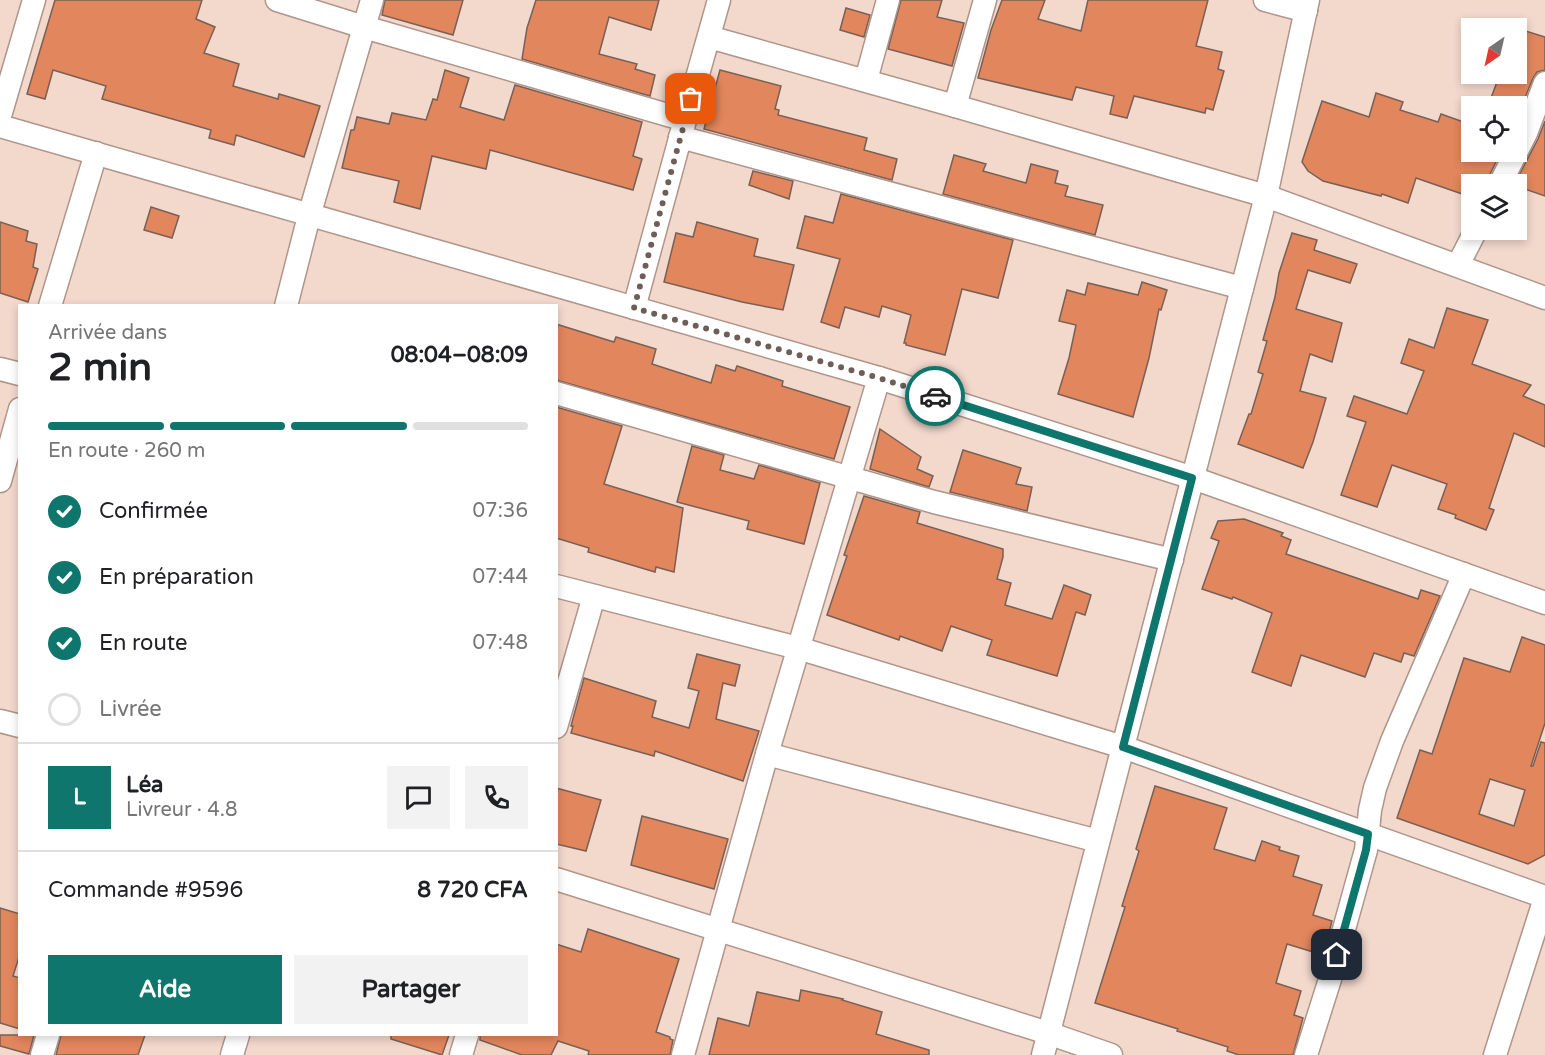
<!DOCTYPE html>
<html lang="fr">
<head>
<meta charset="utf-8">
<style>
	:root { --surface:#fff; --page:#f2f2f2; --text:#202124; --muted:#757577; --line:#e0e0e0; --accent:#0f766e }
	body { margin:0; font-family:"Varela Round",sans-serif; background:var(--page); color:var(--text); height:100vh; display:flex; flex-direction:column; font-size:22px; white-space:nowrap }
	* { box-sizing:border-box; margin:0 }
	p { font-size:20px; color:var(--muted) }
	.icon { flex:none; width:33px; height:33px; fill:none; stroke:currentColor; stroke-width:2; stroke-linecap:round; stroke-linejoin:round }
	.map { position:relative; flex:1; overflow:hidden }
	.drawer { position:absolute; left:18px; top:304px; width:540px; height:732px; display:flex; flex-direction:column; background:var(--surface); border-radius:0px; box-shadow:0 3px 9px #0003 }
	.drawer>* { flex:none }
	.needle { width:39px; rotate:214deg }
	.tools { position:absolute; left:1461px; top:18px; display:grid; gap:12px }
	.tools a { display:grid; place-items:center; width:66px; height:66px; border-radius:0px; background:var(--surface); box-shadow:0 3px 9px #0003; font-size:30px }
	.pin { position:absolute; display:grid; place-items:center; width:51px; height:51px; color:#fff; margin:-26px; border-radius:12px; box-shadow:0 3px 9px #0006 }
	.courier { position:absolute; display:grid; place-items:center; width:60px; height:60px; margin:-30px; border:4px solid #0f766e; border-radius:50%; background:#fff; color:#222; box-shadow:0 2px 8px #0007 }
	.headline em { font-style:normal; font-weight:700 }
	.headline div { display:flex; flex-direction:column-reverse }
	.headline { display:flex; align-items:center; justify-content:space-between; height:102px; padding:0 30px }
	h1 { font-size:39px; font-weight:700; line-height:45px }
	.bar { display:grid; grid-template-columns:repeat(4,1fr); gap:9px 6px; align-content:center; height:72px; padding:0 30px }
	.bar i { height:8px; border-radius:4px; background:var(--line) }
	.bar .on { background:var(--accent) }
	.bar p { grid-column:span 4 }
	.line { display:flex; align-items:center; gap:15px; padding:0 30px; border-top:2px solid var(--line) }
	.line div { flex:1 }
	.round { display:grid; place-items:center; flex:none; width:63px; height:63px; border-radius:0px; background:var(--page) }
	ol { padding:0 30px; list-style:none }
	li { display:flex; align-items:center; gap:18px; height:66px }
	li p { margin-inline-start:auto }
	li .icon { padding:6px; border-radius:50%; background:var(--accent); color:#fff; stroke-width:4 }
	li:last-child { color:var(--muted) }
	li i { width:33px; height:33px; border:3px solid var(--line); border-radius:50% }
	.button { display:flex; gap:12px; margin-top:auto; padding:12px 30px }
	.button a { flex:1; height:69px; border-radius:0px; background:var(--accent); color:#fff; font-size:24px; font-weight:700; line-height:69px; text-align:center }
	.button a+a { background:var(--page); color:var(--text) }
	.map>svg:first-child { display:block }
</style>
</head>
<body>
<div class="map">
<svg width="1545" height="1055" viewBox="0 0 1545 1055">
	<rect width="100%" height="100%" fill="#f3d8cc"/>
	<g fill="#e2865d" stroke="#786056" stroke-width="1.5" fill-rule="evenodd">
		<path d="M55,0h147l-6,19 19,8 -11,26 35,11 -6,22 45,13 1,-5 41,12 -16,51 -68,-22 -2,10 -25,-7 2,-8 -109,-31 4,-13 -53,-16 -8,29 -18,-5z"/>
		<path d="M385,0h78l-10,35 -71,-20z"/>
		<path d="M536,0h123l-8,30 -42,-13 -10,37 38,10 -2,5 20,6 -5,21 -128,-37 5,-31z"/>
		<path d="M901,0h41l-5,17 27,6 -12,43 -64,-17z"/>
		<path d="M1002,0h43l-7,19 43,12 7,-31h120l-12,46 26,6 -4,17 6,2 -11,39 -7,-2 -1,5 -71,-17 -7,22 -17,-4 4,-18 -38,-9 -4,13 -94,-22 13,-48z"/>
		<path d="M846,8l24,7 -6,22 -24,-7z"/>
		<path d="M1516,28l29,9v33l-8,2 -4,6 -17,42v-14h-28l12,-32h16z"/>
		<path d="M445,70l24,8 -9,29 44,13 11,-35 127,37 -9,34 9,3 -9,31 -143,-40 -4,19 -54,-13 -12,53 -26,-7 5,-21 -57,-13 9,-38h3l3,-13 32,7 3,-11 34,7 7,-21 4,1z"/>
		<path d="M720,70l61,16 -6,23 4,1 -1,5 89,23 -3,12 33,9 -5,21 -188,-51z"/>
		<path d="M1376,93l27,9 -3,8 38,12 3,-8 31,11v27h29l-13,26 -2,6h-14l-4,12 -52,-18 -8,25 -26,-9 -1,2 -58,-15 -15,-10 -6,-9 20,-61 47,16z"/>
		<path d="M1545,121v75l-29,-10v-5l22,-42z"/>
		<path d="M954,155l32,9 -3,7 43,12 5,-19 27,7 -3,12 13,3 -3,10 38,9 -8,30 -152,-41z"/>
		<path d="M753,171l40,10 -4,18 -40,-14z"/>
		<path d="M841,194l172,46 -15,58 -36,-9 -17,66 -39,-10v-2h-2l7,-28 -29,-9 -3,11 -34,-10 -6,21 -18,-6 19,-63 -43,-11 8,-32 28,7z"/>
		<path d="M151,207l28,9 -7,22 -28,-8z"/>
		<path d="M0,222l28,9 -2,10 11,3 -4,23 5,2 -10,33 -28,-9z"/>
		<path d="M697,222l61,17 -4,17 40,9 -11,45 -41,-8 -78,-20 12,-49 17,4z"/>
		<path d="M1292,233l25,7 -3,10 43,14 -7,19 -42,-13 -12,39 46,14 -10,39 -22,-8 -10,37 26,7 -13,44 -10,26 -65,-24 11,-30h2l12,-40 -5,-2 9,-31 -4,-1 12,-43 4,-24z"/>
		<path d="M1142,282l25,8 -6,20 -2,-1 -10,49 -16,59 -75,-23 11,-36 7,-33 -17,-4 8,-31 18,5 3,-12 50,12z"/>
		<path d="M1447,308l41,12 -16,44 59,21 -8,11 22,9v42l-31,-14 -25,75 5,2 -8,20 -31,-12 1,-3 -18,-6 9,-25 -55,-19 -15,42 -36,-12 25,-73 -19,-6 7,-20 53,18 17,-43 -23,-8 8,-24 25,9z"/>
		<path d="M556,324l58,18 2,-5 40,12 -4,15 59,19 5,-18 19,6 2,-5 46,15 -1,5 68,21 -16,52 -278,-79z"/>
		<path d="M556,407l66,19 -18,58 79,24 -9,64 -18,-5 -1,5 -67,-20 1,-4 -33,-10z"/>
		<path d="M880,429l41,28 -4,12 16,7 -4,11 -59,-18z"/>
		<path d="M692,446l32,9 -4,15 34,9 5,-14 61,18 -16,61 -57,-15 2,-8 -72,-19z"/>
		<path d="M963,450l58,18 -5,16 16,3 -5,24 -77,-19z"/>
		<path d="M864,496l56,16 -3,11 86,26v8l-6,22 14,4 -6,22 47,14 12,-34 27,10 -6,20 -9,-3 -19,64 -70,-21 5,-15 -41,-14 -9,25 -42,-15 -1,4 -72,-25 20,-59 -3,-1z"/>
		<path d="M1244,519l39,14 -2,3 10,4 -5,14 132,45 3,-9 19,6 -26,60 -10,-3 -3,9 -27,-9 -9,24 -64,-22 -10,31 -39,-14 20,-59 -39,-16 -1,2 -30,-10 17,-48 -8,-3 7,-17z"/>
		<path d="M1522,637l23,8v78l-14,43h2l8,-24 4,1v112l-17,9 -131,-46 23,-68 12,4 32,-96 46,14zM1490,779l35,11 -11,36 -35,-12z"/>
		<path d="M697,654l43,11 -5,21 -12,-3 -7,36 43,12 -16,50 -88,-30 -1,5 -83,-23 2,-7h-2l13,-48 72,23 -4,16 37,11 10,-37 -11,-3z"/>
		<path d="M1155,786l72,22 -13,41 41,12 7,-20 18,6 -1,3 20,6 -6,20 29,9 -9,30 19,6 -9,34 -36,-11 -11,39 25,8 -7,24 9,3 -10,37h-54l-12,-4 1,-4 -51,-16 1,-2 -83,-26 30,-96 -3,-1 17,-55 -3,-2z"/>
		<path d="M556,788l45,12 -15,51 -30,-7z"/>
		<path d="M642,816l86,23 -14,50 -83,-24z"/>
		<path d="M0,908l20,6v40l-7,22 7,2v51l-20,-6z"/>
		<path d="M588,929l91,30 -23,73 14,5v2l3,1 -3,15h-82l1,-4 -31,-10 -7,14h-29l-42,-15v-5h76v-91l25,8z"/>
		<path d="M801,990l42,9 -1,1 40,12 -6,22 53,16v5h-220l9,-37 31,8 8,-34 42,9z"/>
		<path d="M0,1035h34l-5,19 -29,-8z"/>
		<path d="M61,1035h84l-7,20h-82z"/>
		<path d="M391,1035h58l-7,20 -51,-16z"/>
	</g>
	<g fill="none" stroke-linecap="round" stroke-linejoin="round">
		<g stroke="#af958a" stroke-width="25">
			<g id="street">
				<path d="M277,0l87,27 321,93"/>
				<path d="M1265,0l41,11"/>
				<path d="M709,37l246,69 311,90 279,102"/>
				<path d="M866,80l22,-80"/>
				<path d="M955,106l30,-106"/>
				<path d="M0,116l34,-116"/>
				<path d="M0,126l879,252 314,100 352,125"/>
				<path d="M680,137l562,151"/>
				<path d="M1500,184l26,-51 19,-50"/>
				<path d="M1458,265l18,-35"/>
				<path d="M50,306l46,-153"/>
				<path d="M286,306l23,-90 63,-216"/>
				<path d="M634,308l51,-188 34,-120"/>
				<path d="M0,369l20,5"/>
				<path d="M556,393l378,109 238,58"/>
				<path d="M0,481l20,-72"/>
				<path d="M556,586l242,62 325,99 422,150"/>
				<path d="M0,721l20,5"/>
				<path d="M556,727l38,-131"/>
				<path d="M767,754l331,87"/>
				<path d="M556,879l492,154 63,22"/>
				<path d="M42,1055l6,-20"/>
				<path d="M232,1055l6,-20"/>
				<path d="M461,1055l6,-20"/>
				<path d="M683,1055l84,-301 112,-376"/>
				<path d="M1043,1055l223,-859 42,-196"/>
				<path d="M1306,1055l25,-79 35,-126 4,-40 5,-22 17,-47 72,-167"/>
				<path d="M1495,1055l50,-157"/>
			</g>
		</g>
		<use href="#street" stroke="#fff" stroke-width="22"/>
	</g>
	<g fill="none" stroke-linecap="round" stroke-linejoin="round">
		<path stroke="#6e5e57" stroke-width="6" stroke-dasharray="0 10.8" d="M691,99l-57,209 245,70 56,18"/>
		<path stroke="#0f766e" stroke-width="8" d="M935,396l257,82 -69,269 245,87 -2,16 -29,105"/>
	</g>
</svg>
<div class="tools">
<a><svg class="needle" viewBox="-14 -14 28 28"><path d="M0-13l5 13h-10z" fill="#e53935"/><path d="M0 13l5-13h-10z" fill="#757577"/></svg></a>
<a><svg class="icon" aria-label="locate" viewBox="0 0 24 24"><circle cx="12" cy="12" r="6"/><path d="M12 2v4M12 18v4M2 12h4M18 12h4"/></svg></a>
<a><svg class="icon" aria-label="layers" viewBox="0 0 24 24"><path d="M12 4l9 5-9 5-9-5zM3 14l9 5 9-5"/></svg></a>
</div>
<div class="pin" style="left:691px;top:99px;background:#ea580c"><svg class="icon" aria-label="bag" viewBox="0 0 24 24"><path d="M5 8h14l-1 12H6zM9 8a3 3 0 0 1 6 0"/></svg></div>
<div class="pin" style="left:1337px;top:955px;background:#1f2937"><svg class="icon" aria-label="home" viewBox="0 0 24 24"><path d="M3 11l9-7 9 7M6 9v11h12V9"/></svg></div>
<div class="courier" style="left:935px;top:396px"><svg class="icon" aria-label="car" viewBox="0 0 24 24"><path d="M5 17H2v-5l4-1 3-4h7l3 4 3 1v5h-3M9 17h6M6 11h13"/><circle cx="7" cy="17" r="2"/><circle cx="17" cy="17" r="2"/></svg></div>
<section class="drawer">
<div class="headline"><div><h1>2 min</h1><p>Arrivée dans</p></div><em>08:04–08:09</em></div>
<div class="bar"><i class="on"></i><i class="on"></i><i class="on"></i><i></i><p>En route · 260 m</p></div>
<ol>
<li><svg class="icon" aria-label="check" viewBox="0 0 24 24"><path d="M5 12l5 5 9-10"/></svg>Confirmée<p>07:36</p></li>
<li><svg class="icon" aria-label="check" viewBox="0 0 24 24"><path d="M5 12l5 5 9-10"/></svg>En préparation<p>07:44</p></li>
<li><svg class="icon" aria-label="check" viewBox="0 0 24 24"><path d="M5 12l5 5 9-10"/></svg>En route<p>07:48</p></li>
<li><i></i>Livrée</li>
</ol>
<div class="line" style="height:108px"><b class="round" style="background:var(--accent);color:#fff">L</b><div><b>Léa</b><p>Livreur · 4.8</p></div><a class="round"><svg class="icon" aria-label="chat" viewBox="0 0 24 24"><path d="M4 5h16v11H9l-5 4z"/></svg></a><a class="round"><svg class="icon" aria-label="phone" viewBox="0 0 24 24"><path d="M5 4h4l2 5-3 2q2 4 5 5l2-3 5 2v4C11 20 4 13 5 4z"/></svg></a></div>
<div class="line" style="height:78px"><div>Commande #9596</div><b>8 720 CFA</b></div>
<div class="button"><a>Aide</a><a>Partager</a></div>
</section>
</div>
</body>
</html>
